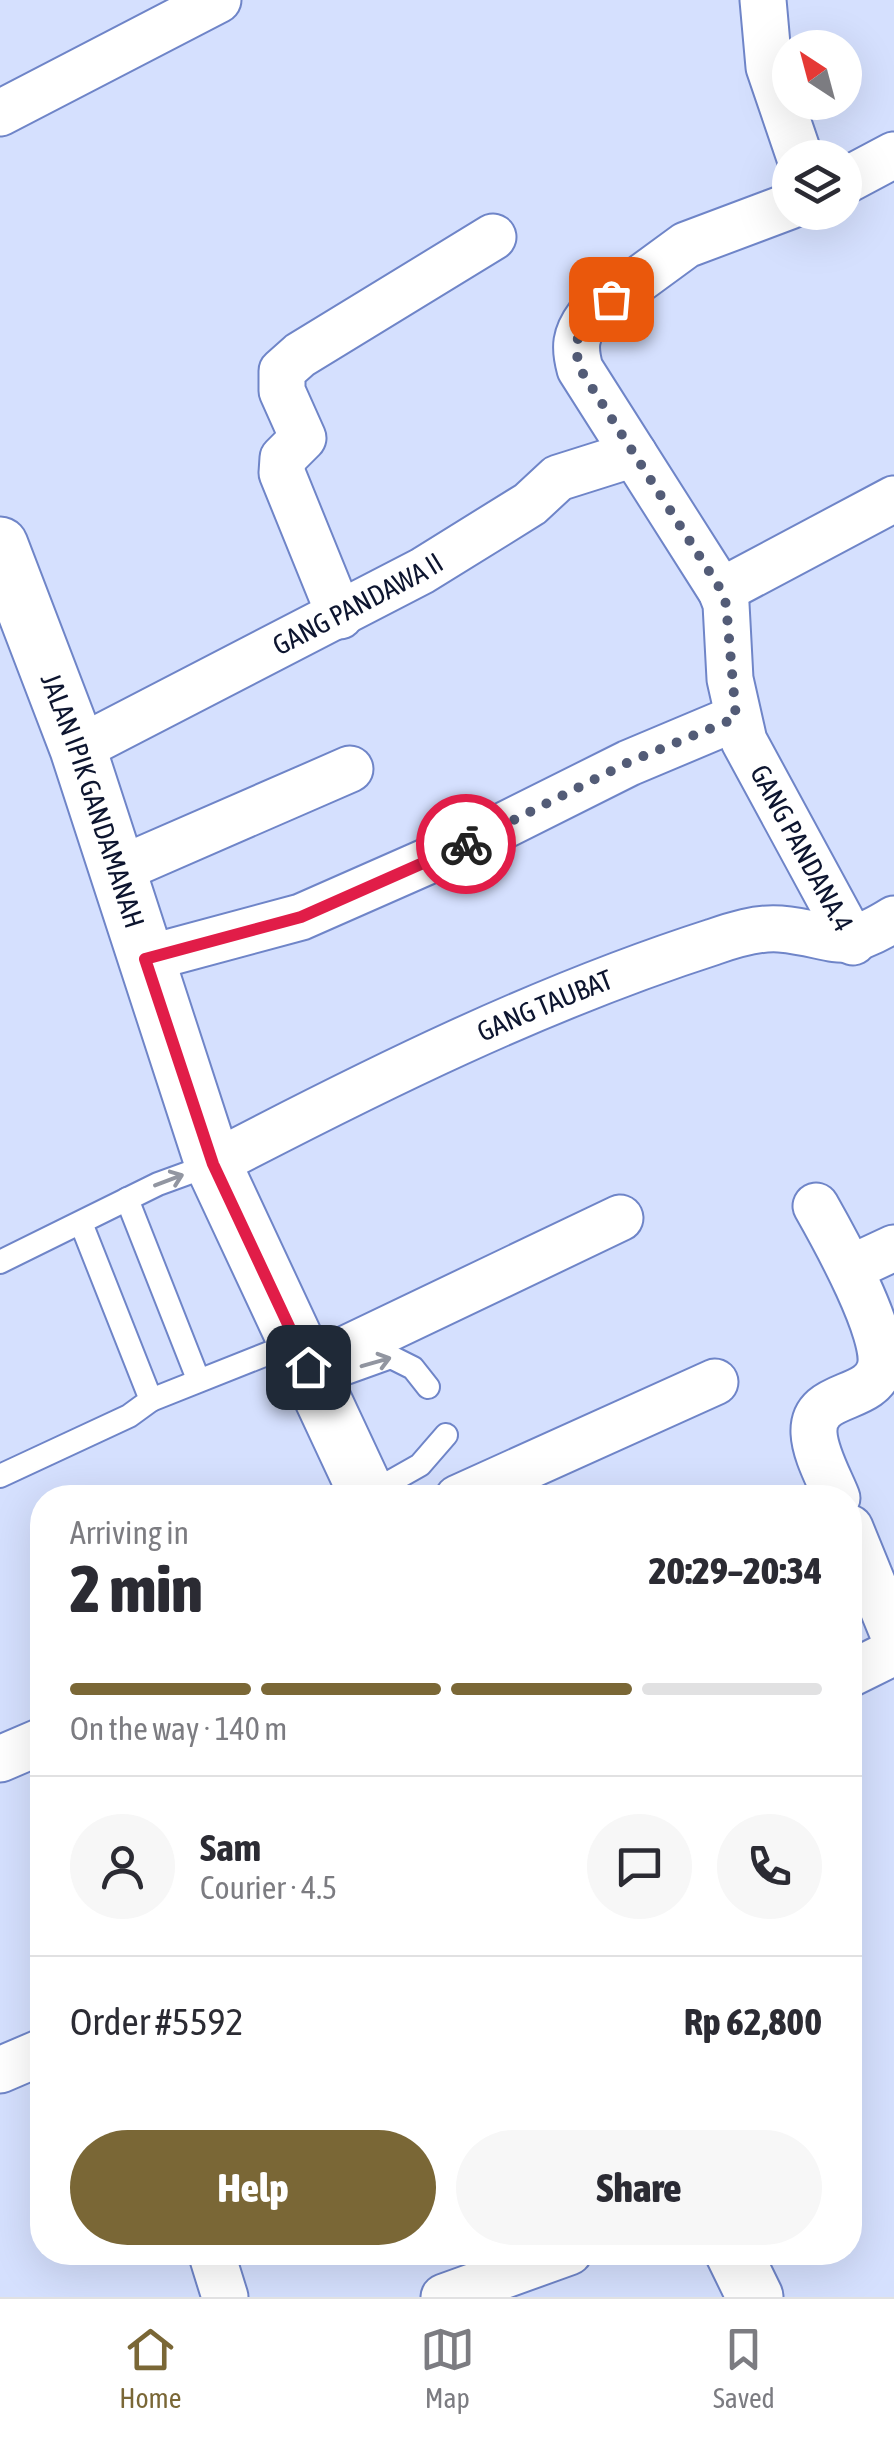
<!DOCTYPE html>
<html lang="en">
<head>
<meta charset="utf-8">
<style>
	:root { --surface:#fff; --page:#f7f7f7; --text:#2b2b33; --muted:#7c7c81; --line:#e1e1e2; --accent:#7a6736 }
	body { margin:0; font-family:"Asap Condensed",sans-serif; background:var(--page); color:var(--text); height:100vh; display:flex; flex-direction:column; font-size:38px; white-space:nowrap }
	* { box-sizing:border-box; margin:0 }
	p { font-size:32px; color:var(--muted) }
	.icon { flex:none; width:55px; height:55px; fill:none; stroke:currentColor; stroke-width:2; stroke-linecap:round; stroke-linejoin:round }
	.map { position:relative; flex:1; overflow:hidden }
	.panel { position:absolute; left:30px; top:1485px; width:832px; height:780px; display:flex; flex-direction:column; background:var(--surface); border-radius:40px; box-shadow:0 10px 40px #0002 }
	.panel>* { flex:none }
	.needle { width:65px; rotate:324deg }
	.fabs { position:absolute; left:772px; top:30px; display:grid; gap:20px }
	.fabs a { display:grid; place-items:center; width:90px; height:90px; border-radius:50%; background:var(--surface); box-shadow:0 10px 40px #0002; font-size:50px }
	.pin { position:absolute; display:grid; place-items:center; width:85px; height:85px; color:#fff; margin:-42px; border-radius:20px; box-shadow:0 5px 15px #0006 }
	.courier { position:absolute; display:grid; place-items:center; width:100px; height:100px; margin:-50px; border:8px solid #e11d48; border-radius:50%; background:#fff; color:#222; box-shadow:0 2px 12px #0007 }
	.summary em { font-style:normal; font-weight:800 }
	.summary div { display:flex; flex-direction:column-reverse }
	.summary { display:flex; align-items:center; justify-content:space-between; height:170px; padding:0 40px }
	h1 { font-size:65px; font-weight:800; line-height:75px }
	.bar { display:grid; grid-template-columns:repeat(4,1fr); gap:15px 10px; align-content:center; height:120px; padding:0 40px }
	.bar i { height:12px; border-radius:8px; background:var(--line) }
	.bar .active { background:var(--accent) }
	.bar p { grid-column:span 4 }
	.line { display:flex; align-items:center; gap:25px; padding:0 40px; border-top:2px solid var(--line) }
	.line div { flex:1 }
	.round { display:grid; place-items:center; flex:none; width:105px; height:105px; border-radius:52px; background:var(--page) }
	.action { display:flex; gap:20px; margin-top:auto; padding:20px 40px }
	.action a { flex:1; height:115px; border-radius:60px; background:var(--accent); color:#fff; font-size:40px; font-weight:800; line-height:115px; text-align:center }
	.action a+a { background:var(--page); color:var(--text) }
	.tab-bar { display:flex; justify-content:space-around; align-items:center; height:140px; border-top:2px solid var(--line); background:var(--surface); font-size:28px; color:var(--muted) }
	.tab-bar a { display:grid; justify-items:center; gap:5px }
	.tab-bar .active { color:var(--accent) }
	.map>svg:first-child { display:block }
</style>
</head>
<body>
<div class="map">
<svg width="894" height="2297" viewBox="0 0 894 2297">
	<rect width="100%" height="100%" fill="#d5e0fe"/>
	<g fill="none" stroke-linecap="round" stroke-linejoin="round">
		<g stroke="#6f85c8" stroke-width="26">
			<g id="service">
				<path d="M127,1199l71,180"/>
				<path d="M0,1262l158,-78 55,-20"/>
				<path d="M338,1376l53,-19 22,11 15,19"/>
				<path d="M151,1400l146,-58"/>
				<path d="M0,1476l129,-60 22,-16 -70,-177"/>
				<path d="M367,1495l53,-30 26,-30"/>
			</g>
		</g>
		<g stroke="#6f85c8" stroke-width="49">
			<g id="minor">
				<path d="M763,0l6,67 31,91"/>
				<path d="M0,113l218,-113"/>
				<path d="M845,181l49,-26"/>
				<path id="s1" d="M790,206l-104,39 -97,71c-14,19 -15,31 -9,53l141,222 5,13 4,75 14,62 109,201"/>
				<path d="M721,591l173,-92"/>
				<path d="M340,616l-58,-143 1,-15 20,-20 -21,-47v-20l18,-16 193,-118"/>
				<path id="s2" d="M78,749l344,-178 108,-67 28,-26 76,-24"/>
				<path d="M116,871l234,-102"/>
				<path d="M145,959l156,-42 168,-74 160,-80 107,-45"/>
				<path id="s3" d="M213,1164c161,-84 326,-166 500,-222 20,-7 45,-15 67,-13 57,5 58,25 114,-10"/>
				<path d="M816,1206c17,30 73,130 64,162 -9,35 -68,22 -66,65 1,21 15,45 23,65"/>
				<path d="M851,1268l43,-20"/>
				<path d="M308,1367l312,-149"/>
				<path d="M458,1498l257,-116"/>
				<path d="M850,1528l44,108"/>
				<path d="M850,1674l44,-22"/>
				<path d="M0,1759l42,-18"/>
				<path d="M0,2070l42,-18"/>
				<path d="M211,2252l14,45"/>
				<path d="M444,2297l125,-45"/>
			</g>
		</g>
		<g stroke="#6f85c8" stroke-width="59">
			<g id="tertiary">
				<path id="s4" d="M0,545l78,204 135,415 156,334"/>
				<path d="M733,2252l22,45"/>
			</g>
		</g>
		<use href="#service" stroke="#fff" stroke-width="22"/>
		<use href="#minor" stroke="#fff" stroke-width="45"/>
		<use href="#tertiary" stroke="#fff" stroke-width="55"/>
	</g>
	<defs><path id="oneway-shaft" d="M-6 0H5M1.5-3L5.5 0L1.5 3" fill="none" stroke-width="1.6" stroke-linecap="round" stroke-linejoin="round" transform="scale(2.5)"/></defs>
	<g stroke="#9296a1">
		<use href="#oneway-shaft" transform="translate(169 1180) rotate(-21)"/>
		<use href="#oneway-shaft" transform="translate(376 1362) rotate(-16)"/>
	</g>
	<g fill="none" stroke-linecap="round" stroke-linejoin="round">
		<path stroke="#535c77" stroke-width="10" stroke-dasharray="0 18" d="M466,844l163,-82 107,-44 -10,-114 -5,-14 -141,-221c-10,-35 4,-49 31,-70"/>
		<path stroke="#e11d48" stroke-width="12" d="M308,1367l-95,-203 -68,-205 156,-42 165,-73"/>
	</g>
	<g text-anchor="middle" stroke-width="8" stroke-linejoin="round" paint-order="stroke">
		<g font-size="28" fill="#0d152f" stroke="#d5e0fe">
			<text dy="10" stroke="none"><textPath href="#s2" startOffset="315">GANG PANDAWA II</textPath></text>
			<text dy="10" stroke="none"><textPath href="#s4" startOffset="272">JALAN IPIK GANDAMANAH</textPath></text>
			<text dy="10" stroke="none"><textPath href="#s1" startOffset="825">GANG PANDANA.4</textPath></text>
			<text dy="10" stroke="none"><textPath href="#s3" startOffset="368">GANG TAUBAT</textPath></text>
		</g>
	</g>
</svg>
<div class="fabs">
<a><svg class="needle" viewBox="-14 -14 28 28"><path d="M0-13l5 13h-10z" fill="#e53935"/><path d="M0 13l5-13h-10z" fill="#7c7c81"/></svg></a>
<a><svg class="icon" aria-label="layers" viewBox="0 0 24 24"><path d="M12 4l9 5-9 5-9-5zM3 14l9 5 9-5"/></svg></a>
</div>
<div class="pin" style="left:611px;top:299px;background:#ea580c"><svg class="icon" aria-label="bag" viewBox="0 0 24 24"><path d="M5 8h14l-1 12H6zM9 8a3 3 0 0 1 6 0"/></svg></div>
<div class="pin" style="left:308px;top:1367px;background:#1f2937"><svg class="icon" aria-label="home" viewBox="0 0 24 24"><path d="M3 11l9-7 9 7M6 9v11h12V9"/></svg></div>
<div class="courier" style="left:466px;top:844px"><svg class="icon" aria-label="bike" viewBox="0 0 24 24"><circle cx="6" cy="16" r="4"/><circle cx="18" cy="16" r="4"/><path d="M6 16l4-8h5l3 8M10 8l3 8H6M13 5h3"/></svg></div>
<section class="panel">
<div class="summary"><div><h1>2 min</h1><p>Arriving in</p></div><em>20:29–20:34</em></div>
<div class="bar"><i class="active"></i><i class="active"></i><i class="active"></i><i></i><p>On the way · 140 m</p></div>
<div class="line" style="height:180px"><a class="round"><svg class="icon" aria-label="person" viewBox="0 0 24 24"><circle cx="12" cy="8" r="4"/><path d="M4 21q1-7 8-7t8 7"/></svg></a><div><b>Sam</b><p>Courier · 4.5</p></div><a class="round"><svg class="icon" aria-label="chat" viewBox="0 0 24 24"><path d="M4 5h16v11H9l-5 4z"/></svg></a><a class="round"><svg class="icon" aria-label="phone" viewBox="0 0 24 24"><path d="M5 4h4l2 5-3 2q2 4 5 5l2-3 5 2v4C11 20 4 13 5 4z"/></svg></a></div>
<div class="line" style="height:130px"><div>Order #5592</div><b>Rp 62,800</b></div>
<div class="action"><a>Help</a><a>Share</a></div>
</section>
</div>
<nav class="tab-bar">
<a class="active"><svg class="icon" aria-label="home" viewBox="0 0 24 24"><path d="M3 11l9-7 9 7M6 9v11h12V9"/></svg>Home</a>
<a><svg class="icon" aria-label="map" viewBox="0 0 24 24"><path d="M3 6l6-2 6 2 6-2v14l-6 2-6-2-6 2zM9 4v14M15 6v14"/></svg>Map</a>
<a><svg class="icon" aria-label="saved" viewBox="0 0 24 24"><path d="M7 4h10v16l-5-4-5 4z"/></svg>Saved</a>
</nav>
</body>
</html>
